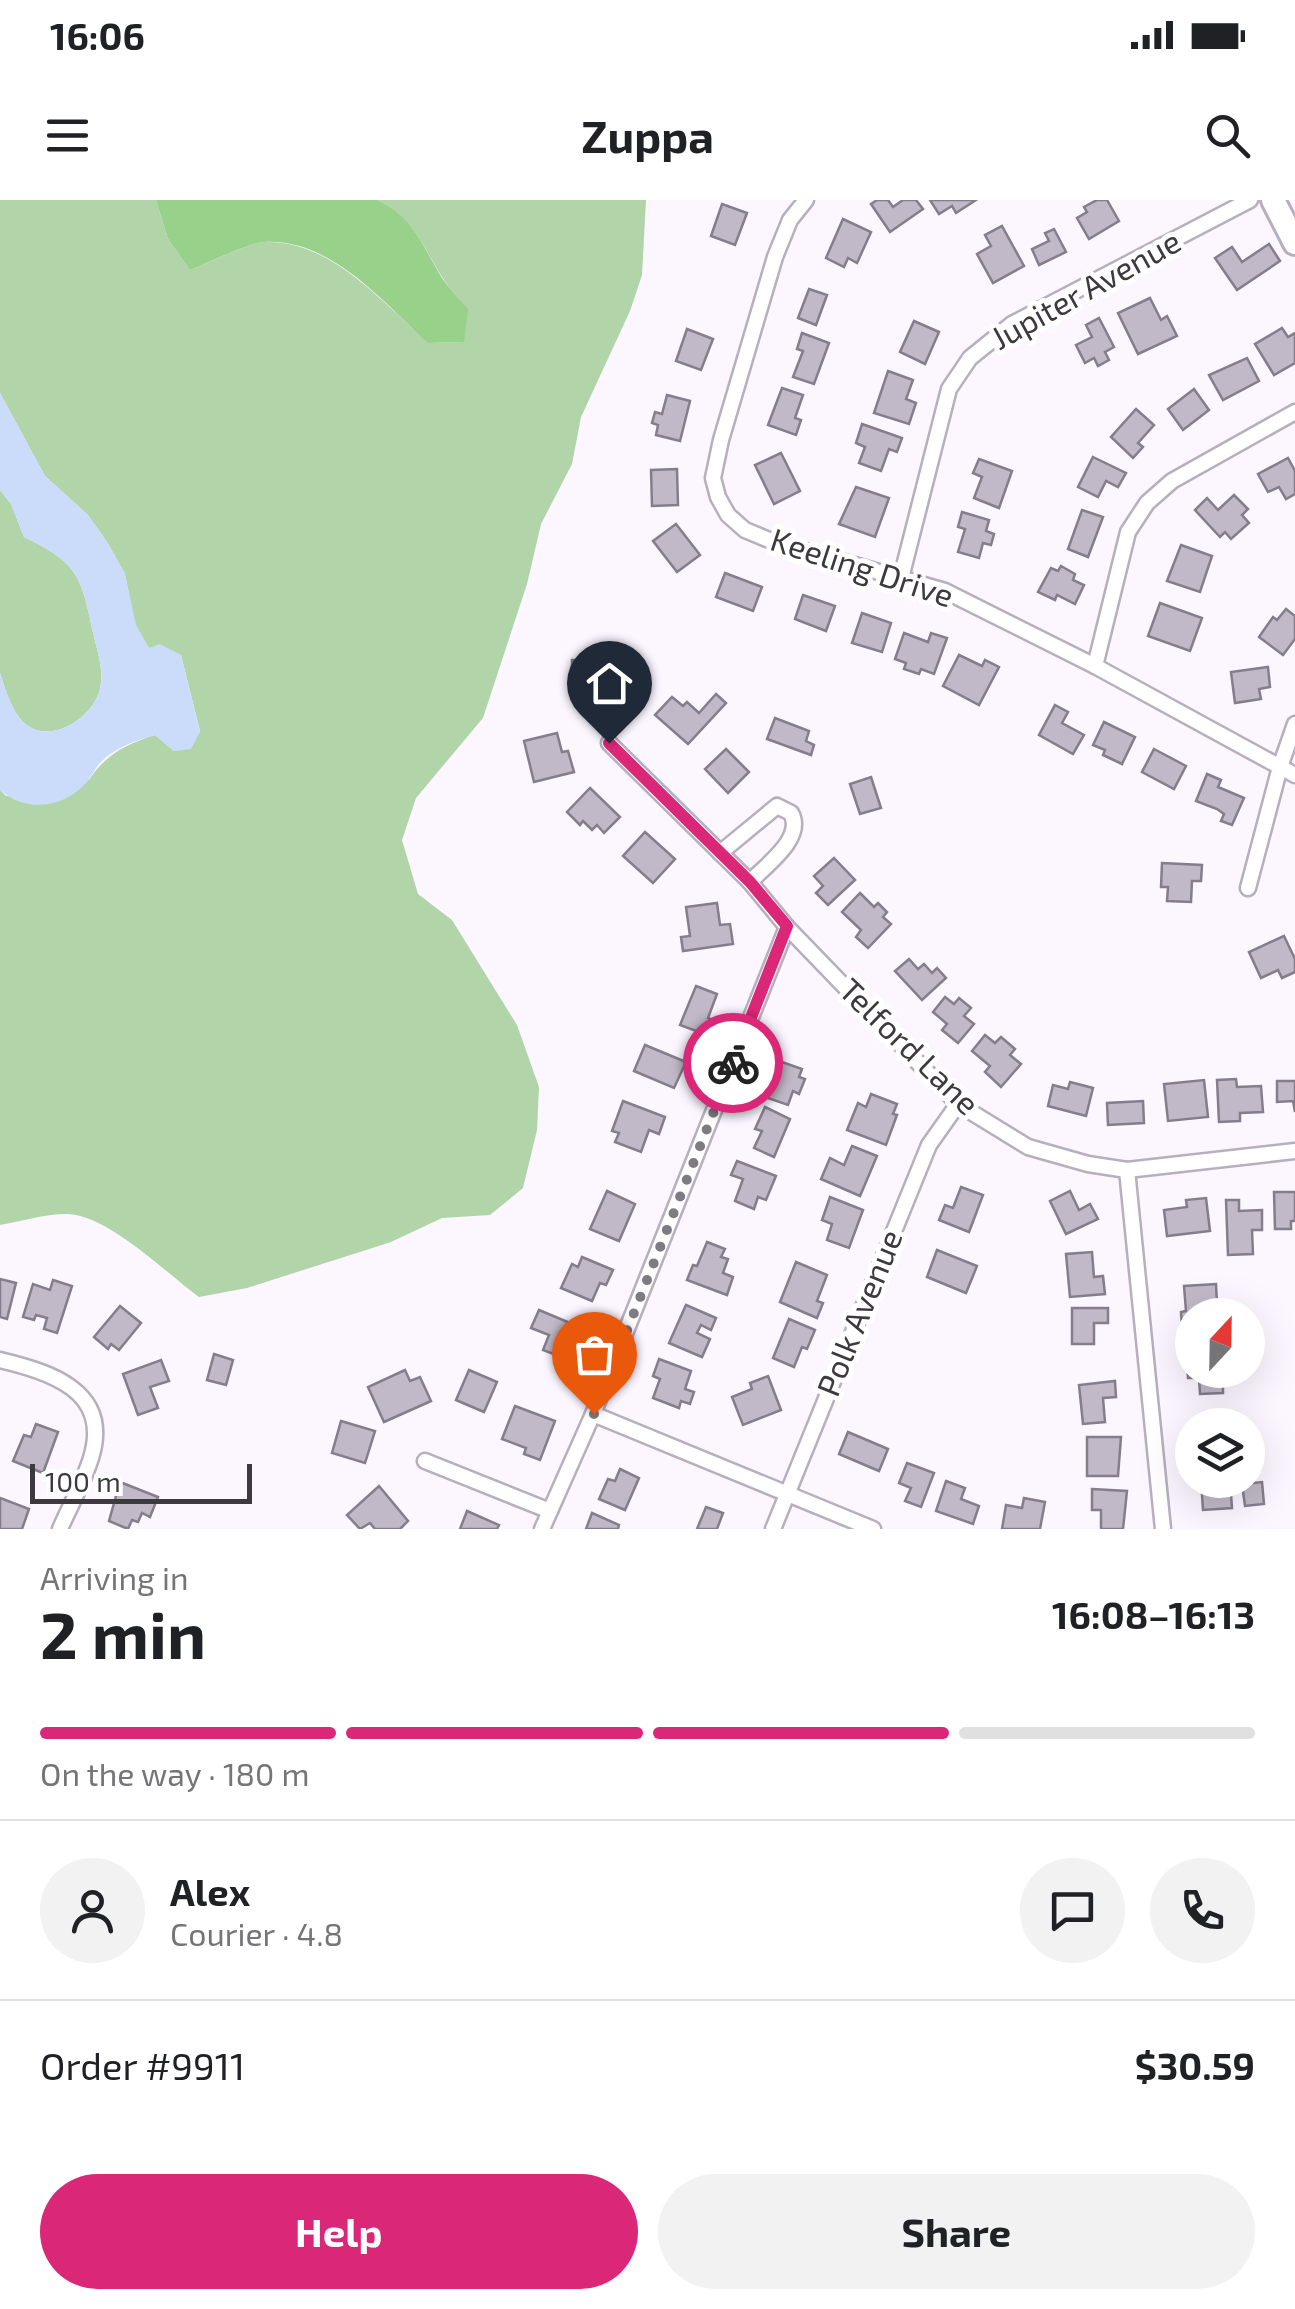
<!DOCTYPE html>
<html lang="en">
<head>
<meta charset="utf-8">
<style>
	:root { --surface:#fff; --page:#f2f2f2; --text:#202124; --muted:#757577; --line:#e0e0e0; --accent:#db2777 }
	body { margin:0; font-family:"Exo 2",sans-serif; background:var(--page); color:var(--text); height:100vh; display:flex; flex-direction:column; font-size:38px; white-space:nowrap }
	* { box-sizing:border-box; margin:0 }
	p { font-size:32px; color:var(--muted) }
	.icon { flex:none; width:55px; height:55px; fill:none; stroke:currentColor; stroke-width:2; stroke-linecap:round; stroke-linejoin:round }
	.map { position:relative; height:1329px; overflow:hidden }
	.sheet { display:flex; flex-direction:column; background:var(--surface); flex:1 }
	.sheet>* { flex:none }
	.needle { width:65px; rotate:22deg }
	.fabs { position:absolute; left:1175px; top:1098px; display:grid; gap:20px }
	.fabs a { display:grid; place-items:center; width:90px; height:90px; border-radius:50%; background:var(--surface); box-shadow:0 10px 40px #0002; font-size:50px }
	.scale { position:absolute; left:30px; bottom:25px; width:222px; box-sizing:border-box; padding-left:10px; border:5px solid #3c393f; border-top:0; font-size:28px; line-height:35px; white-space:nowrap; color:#3c393f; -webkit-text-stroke:8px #fff; paint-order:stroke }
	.pin { position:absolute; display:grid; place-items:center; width:85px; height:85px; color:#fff; margin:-102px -42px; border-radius:50% 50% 50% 0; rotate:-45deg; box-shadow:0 0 10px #0007 }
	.pin .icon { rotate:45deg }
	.courier { position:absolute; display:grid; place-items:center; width:100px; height:100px; margin:-50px; border:8px solid #db2777; border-radius:50%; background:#fff; color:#222; box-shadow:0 2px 12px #0007 }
	.headline em { font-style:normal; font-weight:700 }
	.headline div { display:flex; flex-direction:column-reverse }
	.headline { display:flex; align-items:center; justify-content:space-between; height:170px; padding:0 40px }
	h1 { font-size:65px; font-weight:700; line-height:75px }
	.bar { display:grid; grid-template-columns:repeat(4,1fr); gap:15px 10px; align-content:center; height:120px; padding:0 40px }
	.bar i { height:12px; border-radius:8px; background:var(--line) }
	.bar .current { background:var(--accent) }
	.bar p { grid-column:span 4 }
	.line { display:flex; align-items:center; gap:25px; padding:0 40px; border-top:2px solid var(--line) }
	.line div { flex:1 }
	.round { display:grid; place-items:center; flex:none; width:105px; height:105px; border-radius:52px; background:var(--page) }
	.button { display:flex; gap:20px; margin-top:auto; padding:20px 40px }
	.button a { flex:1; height:115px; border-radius:60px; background:var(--accent); color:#fff; font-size:40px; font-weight:700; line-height:115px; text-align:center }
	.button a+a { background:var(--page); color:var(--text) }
	.status { display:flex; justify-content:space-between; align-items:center; height:70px; padding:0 50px; background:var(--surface); direction:ltr }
	.status svg { height:28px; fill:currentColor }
	header { display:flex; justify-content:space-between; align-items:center; height:130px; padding:0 40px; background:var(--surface); font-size:45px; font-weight:700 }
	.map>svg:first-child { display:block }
</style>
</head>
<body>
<div class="status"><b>16:06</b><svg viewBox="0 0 49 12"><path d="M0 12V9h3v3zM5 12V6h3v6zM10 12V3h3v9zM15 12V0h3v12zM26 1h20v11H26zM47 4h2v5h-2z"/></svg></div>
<header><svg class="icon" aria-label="menu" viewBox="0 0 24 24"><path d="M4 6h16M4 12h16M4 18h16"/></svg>Zuppa<svg class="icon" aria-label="search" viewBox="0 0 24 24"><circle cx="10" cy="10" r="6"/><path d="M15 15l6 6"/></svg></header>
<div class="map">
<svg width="1295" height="1329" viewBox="0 0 1295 1329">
	<rect width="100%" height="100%" fill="#fbf6ff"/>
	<g fill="#b1d4a8">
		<path d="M0,0h156l12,39 22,31c18,-7 59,-27 74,-28 67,-3 119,62 165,101l34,-1 4,-33c-8,-10 -17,-20 -25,-32 -19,-30 -29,-62 -65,-77h269l-4,75 -12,36 -49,106 -9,47 -31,60 -14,60 -44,134 -67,80 -14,42 16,54 34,26 65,105 22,62 -2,43 -14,58 -33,27 -48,3 -51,24 -144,46 -48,9c-34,-25 -89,-80 -130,-83 -21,-1 -47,7 -69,11v-435l6,6 83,-16c16,-25 37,-36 66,-45l19,16 26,-20 -19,-76 -32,-7 -14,-23 -10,-51 -18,-32 -19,-27 -43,-39 -45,-83z"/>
		<path d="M0,290l11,14 13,33c57,27 57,41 70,99 4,18 10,35 6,53 -6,26 -45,55 -72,37 -15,-10 -23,-37 -28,-53z"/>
	</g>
	<path fill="#98d18a" d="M156,0h221c36,15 46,47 65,78 8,11 17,21 26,31l-4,33 -36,1c-44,-40 -97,-105 -164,-101 -16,1 -56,21 -74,28l-22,-31z"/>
	<path fill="#cadcfa" d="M0,193l45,83 43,39 19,27 18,32 11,51 13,23 11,-4 21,11 19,77 -9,17 -17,2 -19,-16c-20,6 -42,13 -56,29 -5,6 -8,14 -14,20 -22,24 -59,29 -85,6v-117c5,16 13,43 28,53 27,18 66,-11 72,-37 4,-18 -2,-35 -6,-53 -13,-58 -13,-72 -70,-99l-13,-33 -11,-14z"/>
	<g fill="#c1b9c7" stroke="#857d8b" stroke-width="2.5">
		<path d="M877,0h11l5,7 10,-7h13l7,9 -33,23 -19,-28z"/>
		<path d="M930,0h46l-20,13 -4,-7 -13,8z"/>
		<path d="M1097,0h10l12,21 -30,18 -12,-21 10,-6 -3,-5z"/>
		<path d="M722,4l25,9 -12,32 -24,-9z"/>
		<path d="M843,19l28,13 -14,31 -9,-5 -4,9 -18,-9z"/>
		<path d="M1002,26l22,40 -31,17 -16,-29 14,-8 -6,-11z"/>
		<path d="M1054,29l12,23 -27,13 -7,-16 17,-8 -4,-8z"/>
		<path d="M1269,44l11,17 -43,29 -22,-32 17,-11 10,15z"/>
		<path d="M809,89l18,6 -11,30 -18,-7z"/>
		<path d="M1150,98l11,22 6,-4 10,20 -39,18 -20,-41z"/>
		<path d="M1099,118l15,29 -9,5 4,8 -11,6 -4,-8 -9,5 -9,-18 16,-8 -6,-12z"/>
		<path d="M914,121l25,11 -14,32 -25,-12z"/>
		<path d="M1282,128l6,9 7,-4v30l-21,12 -19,-31z"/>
		<path d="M687,129l26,10 -12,31 -25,-9z"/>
		<path d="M802,133l27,10 -15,41 -21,-7 10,-26 -6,-2z"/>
		<path d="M1247,158l12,23 -36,19 -14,-25z"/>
		<path d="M888,171l25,9 -7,19 10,4 -7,21 -35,-11z"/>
		<path d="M782,188l21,7 -8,23 6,2 -5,15 -28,-10z"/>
		<path d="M1194,189l15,21 -26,20 -15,-21z"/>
		<path d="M667,195l23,6 -10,40 -24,-6 2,-10 -6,-2 3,-11 7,2z"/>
		<path d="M1136,209l18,16 -16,18 5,4 -10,11 -22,-21z"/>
		<path d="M862,224l40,14 -5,14 -8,-3 -8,22 -22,-8 6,-16 -9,-4z"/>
		<path d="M781,253l19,38 -26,13 -19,-39z"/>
		<path d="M1093,257l33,16 -8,14 -12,-6 -8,16 -20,-10z"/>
		<path d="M1288,258l7,13v23l-9,5 -7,-12 -11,5 -10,-18z"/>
		<path d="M979,259l33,12 -13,37 -25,-10 8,-21 -9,-4z"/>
		<path d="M677,269l1,36 -26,1 -1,-36z"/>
		<path d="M856,287l33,11 -14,39 -36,-13z"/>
		<path d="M1234,295l14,14 -6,6 7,8 -18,16 -6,-7 -5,5 -25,-27 12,-12 11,12z"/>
		<path d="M1082,310l21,7 -15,40 -20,-8z"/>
		<path d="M962,312l27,8 -3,11 8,3 -3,11 -8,-2 -4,15 -21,-6 7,-23 -7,-2z"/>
		<path d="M676,324l24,31 -23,17 -24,-31z"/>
		<path d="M1181,345l31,11 -12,36 -33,-11z"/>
		<path d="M1061,366l14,8 -2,6 11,5 -9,19 -18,-9 -2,5 -17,-8 13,-24 7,3z"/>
		<path d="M725,373l37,14 -9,24 -37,-14z"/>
		<path d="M803,395l32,11 -9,25 -31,-12z"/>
		<path d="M1160,403l42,15 -12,33 -42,-15z"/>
		<path d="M1286,409l9,7v23l-12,16 -24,-18 14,-20 4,3z"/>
		<path d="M862,413l29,10 -9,29 -30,-9z"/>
		<path d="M904,433l24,9 3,-9 16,5 -13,36 -13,-5 -2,5 -15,-5 2,-6 -11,-4z"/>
		<path d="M959,455l23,11 3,-6 14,7 -20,38 -36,-19z"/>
		<path d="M572,460l40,1v11l21,1 -1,20 -60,-1z"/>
		<path d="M1268,467l2,20 -11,2 2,10 -26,4 -4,-31z"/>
		<path d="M716,494l10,9 -38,41 -33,-29 17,-18 11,9 4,-4 12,11z"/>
		<path d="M1055,505l13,7 -6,11 22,12 -11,19 -34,-19z"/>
		<path d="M775,518l34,13 -3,10 8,4 -3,10 -44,-16z"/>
		<path d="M1104,522l31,15 -13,27 -19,-9 2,-5 -12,-5z"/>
		<path d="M557,533l5,19 6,-1 6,21 -40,10 -10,-41z"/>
		<path d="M726,549l23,23 -21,21 -23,-24z"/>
		<path d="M1154,549l32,17 -12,23 -32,-17z"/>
		<path d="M1207,574l14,6 -3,7 26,11 -12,27 -11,-4 3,-7 -7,-5 -21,-8z"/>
		<path d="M871,577l10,31 -21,6 -10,-30z"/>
		<path d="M590,588l30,29 -16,16 -7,-8 -5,5 -9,-9 -3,4 -13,-13z"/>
		<path d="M645,632l30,27 -22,24 -30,-27z"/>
		<path d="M834,658l21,22 -27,25 -12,-12 7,-7 -9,-10z"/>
		<path d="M1162,663l40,2 -1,16h-9l-1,21 -24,-1 1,-14h-7z"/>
		<path d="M860,693l14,14 4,-4 9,9 -4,5 8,7 -23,24 -12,-11 5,-7 -19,-18z"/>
		<path d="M717,703l3,22 10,-1 3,20 -50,7 -2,-14 9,-1 -4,-29z"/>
		<path d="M1284,736l11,23v13l-13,6 -4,-8 -17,8 -12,-26z"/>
		<path d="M909,759l9,10 6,-5 8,9 5,-5 9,10 -24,22 -27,-29z"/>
		<path d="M696,786l21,8 -9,24 5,2 -6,15 -27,-10z"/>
		<path d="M945,797l9,7 5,-6 12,10 -7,8 10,8 -16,19 -16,-13 5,-6 -14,-12z"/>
		<path d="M985,835l10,8 6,-6 14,12 -5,6 11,9 -20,23 -16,-15 5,-6 -18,-15z"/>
		<path d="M645,845l41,17 -12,26 -40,-17z"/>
		<path d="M779,861l23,8 -3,8 6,2 -6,15 -6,-3 -5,14 -23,-8z"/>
		<path d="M1236,879l1,8 24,-1 2,26 -23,1v8l-21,1 -2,-42z"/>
		<path d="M1204,880l4,37 -40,4 -4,-37z"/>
		<path d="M1277,881h18v31l-2,-11 -16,1z"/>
		<path d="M1070,882l23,6 -7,28 -38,-10 5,-21 15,4z"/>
		<path d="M871,894l26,10 -4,10 4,1 -11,30 -39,-15 11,-27 8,4z"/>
		<path d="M623,901l42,16 -6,17 -10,-4 -8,22 -26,-10 4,-9 -7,-2z"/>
		<path d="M1143,901l1,22 -36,2 -1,-22z"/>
		<path d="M765,907l25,12 -16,38 -20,-9 8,-17 -7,-2z"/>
		<path d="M852,946l25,10 -17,40 -39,-17 9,-21 14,7z"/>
		<path d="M737,961l39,15 -10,24 -8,-3 -4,12 -19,-8 8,-22 -12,-4z"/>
		<path d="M961,987l22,8 -14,37 -30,-12 6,-15 8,3z"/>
		<path d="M607,991l28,13 -16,37 -29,-12z"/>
		<path d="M1070,991l9,19 11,-6 8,15 -32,15 -16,-33z"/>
		<path d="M1274,992h21v29h-4v8h-16z"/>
		<path d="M830,997l33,13 -14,38 -22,-8 5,-16 -10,-4z"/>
		<path d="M1206,998l4,33 -43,5 -3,-26 23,-3 -1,-7z"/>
		<path d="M1226,1000h13v11l23,-1v20h-10l1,24 -25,1z"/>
		<path d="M707,1042l18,7 -4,8 7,2 -5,14 10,4 -6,18 -40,-15 6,-15 4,1z"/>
		<path d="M937,1050l40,16 -11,27 -39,-16z"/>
		<path d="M1092,1052l2,25 9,-1 2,18 -35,3 -4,-43z"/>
		<path d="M582,1057l31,13 -7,15 -6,-2 -8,18 -31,-13 11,-24 6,3z"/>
		<path d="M796,1062l31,13 -10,26 6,2 -6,15 -37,-16z"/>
		<path d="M0,1079l16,4 -9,36 -7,-2z"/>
		<path d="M53,1080l19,6 -15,47 -13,-4 3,-11 -11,-3 -2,5 -11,-3 10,-33 17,6z"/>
		<path d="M1216,1084l1,20 13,-1 1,12h-39v14h-10l-1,-17 5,-1 -2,-25z"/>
		<path d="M686,1105l30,13 -5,12 -10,-5 -4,8 13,6 -8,18 -33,-14z"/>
		<path d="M120,1106l21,17 -22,27 -8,-6 -3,5 -14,-12z"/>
		<path d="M1072,1108h36v15h-14v21h-22z"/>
		<path d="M539,1110l43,18 -13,32 -26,-10 6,-15 -18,-7z"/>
		<path d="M789,1119l26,11 -8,19 -5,-2 -8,20 -21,-9z"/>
		<path d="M214,1154l19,6 -7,25 -19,-5z"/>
		<path d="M659,1159l32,12 -6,18 9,3 -4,12 -9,-3 -2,7 -26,-10 7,-19 -7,-3z"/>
		<path d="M161,1160l8,21 -19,6 8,21 -20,7 -15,-41z"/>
		<path d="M1187,1161h5v9h31v23l-23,1 -1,-16h-11z"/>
		<path d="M405,1170l5,11 10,-4 11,24 -47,21 -16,-35z"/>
		<path d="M469,1170l28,12 -13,30 -28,-12z"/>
		<path d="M768,1176l13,34 -38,15 -11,-28 20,-8 -2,-6z"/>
		<path d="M1115,1181l1,16 -13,1 2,24 -22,2 -4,-39z"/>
		<path d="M515,1206l40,15 -15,39 -16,-6 2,-6 -24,-9z"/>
		<path d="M341,1221l34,10 -10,32 -33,-10z"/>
		<path d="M36,1224l22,8 -15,41 -30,-12 11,-26 7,2z"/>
		<path d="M848,1232l40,17 -9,22 -40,-17z"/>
		<path d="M1087,1237h34l-3,39h-31z"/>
		<path d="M907,1263l27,10 -13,34 -16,-6 6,-13 -12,-5z"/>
		<path d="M620,1269l19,9 -14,32 -26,-11 9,-20 7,2z"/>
		<path d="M1201,1280h29l2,28 -29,2z"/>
		<path d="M946,1281l19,7 -4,11 18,7 -6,18 -37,-13z"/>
		<path d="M120,1282l38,15 -8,20 -8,-4 -4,9 -6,-2 -4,9 -19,-8z"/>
		<path d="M1262,1282l2,22 -19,2 -3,-22z"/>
		<path d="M379,1286l29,35 -8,8h-25l-5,-6 -10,6 -13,-14z"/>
		<path d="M1092,1289l35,2 -4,38h-22v-19h-9z"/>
		<path d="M0,1298l29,11 -7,20h-22z"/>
		<path d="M1024,1298l21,4 -5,27h-38l4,-24 16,3z"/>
		<path d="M706,1307l17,6 -6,16h-20z"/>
		<path d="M467,1311l32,14 -2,4h-37z"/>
		<path d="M592,1313l27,12 -1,4h-32z"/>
	</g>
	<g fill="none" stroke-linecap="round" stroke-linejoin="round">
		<g stroke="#b7afbd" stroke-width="19">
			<g id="minor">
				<path d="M806,0l-16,20 -15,37 -54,183 -8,38 5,19 10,18 17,15 29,12 171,49 150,75 200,109"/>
				<path d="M901,378l48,-189 21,-31 42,-34 238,-124"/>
				<path d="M1095,466l33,-134 19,-29 25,-22 123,-69"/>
				<path d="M609,543l141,139 37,45 171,177 70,43 60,17 39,6 168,-19"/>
				<path d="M720,653l57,-47 14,7c14,25 -25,52 -41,69"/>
				<path d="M1248,688l32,-121 15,-43"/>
				<path d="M1127,970l36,359"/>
				<path d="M0,1160c49,12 112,30 91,98 -7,23 -21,48 -31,71"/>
				<path d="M593,1214l280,115"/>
				<path d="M425,1261l125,50"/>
				<path d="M542,1329l51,-115 194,-487"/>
				<path d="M773,1329l156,-384 29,-41"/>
			</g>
		</g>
		<g stroke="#b7afbd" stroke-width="28">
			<path id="primary" d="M1273,0l22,43"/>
		</g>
		<use href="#minor" stroke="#fff" stroke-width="14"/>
		<use href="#primary" stroke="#fff" stroke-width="22"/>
	</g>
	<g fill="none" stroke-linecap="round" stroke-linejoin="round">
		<path stroke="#7f7b82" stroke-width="10" stroke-dasharray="0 18" d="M594,1214l139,-351"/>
		<path stroke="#db2777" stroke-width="12" d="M609,543l141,139 37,44 -54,137"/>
	</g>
	<g text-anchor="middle" stroke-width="10" stroke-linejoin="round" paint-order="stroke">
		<g font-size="32" fill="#3c393f" stroke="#fff">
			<text transform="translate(1086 90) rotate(-29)" y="11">Jupiter Avenue</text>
			<text transform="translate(862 368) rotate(18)" y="11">Keeling Drive</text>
			<text transform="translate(909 847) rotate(44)" y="11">Telford Lane</text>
			<text transform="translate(860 1113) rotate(-68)" y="11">Polk Avenue</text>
		</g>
	</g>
</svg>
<div class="fabs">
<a><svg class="needle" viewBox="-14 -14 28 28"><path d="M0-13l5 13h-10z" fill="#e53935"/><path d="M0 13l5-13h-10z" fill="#757577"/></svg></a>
<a><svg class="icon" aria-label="layers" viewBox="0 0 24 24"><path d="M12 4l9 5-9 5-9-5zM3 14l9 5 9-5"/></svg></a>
</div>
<div class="scale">100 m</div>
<div class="pin" style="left:594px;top:1214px;background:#ea580c"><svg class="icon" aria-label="bag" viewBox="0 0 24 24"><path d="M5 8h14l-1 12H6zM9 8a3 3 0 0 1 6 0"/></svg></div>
<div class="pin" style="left:609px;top:543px;background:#1f2937"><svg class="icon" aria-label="home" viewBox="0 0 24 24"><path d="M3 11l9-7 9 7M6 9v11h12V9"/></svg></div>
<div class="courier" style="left:733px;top:863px"><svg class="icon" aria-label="bike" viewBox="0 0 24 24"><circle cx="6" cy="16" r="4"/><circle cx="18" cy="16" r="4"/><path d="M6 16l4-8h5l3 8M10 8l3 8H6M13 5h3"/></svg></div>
</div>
<section class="sheet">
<div class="headline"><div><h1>2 min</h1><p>Arriving in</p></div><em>16:08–16:13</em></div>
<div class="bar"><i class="current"></i><i class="current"></i><i class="current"></i><i></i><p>On the way · 180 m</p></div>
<div class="line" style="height:180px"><a class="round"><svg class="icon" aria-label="person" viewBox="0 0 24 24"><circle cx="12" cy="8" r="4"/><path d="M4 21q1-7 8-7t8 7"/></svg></a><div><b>Alex</b><p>Courier · 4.8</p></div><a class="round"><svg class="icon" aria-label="chat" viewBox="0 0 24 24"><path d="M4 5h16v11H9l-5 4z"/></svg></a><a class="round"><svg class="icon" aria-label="phone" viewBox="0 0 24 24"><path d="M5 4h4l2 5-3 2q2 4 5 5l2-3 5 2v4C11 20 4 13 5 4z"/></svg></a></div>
<div class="line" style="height:130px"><div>Order #9911</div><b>$30.59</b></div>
<div class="button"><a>Help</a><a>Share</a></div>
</section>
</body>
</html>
